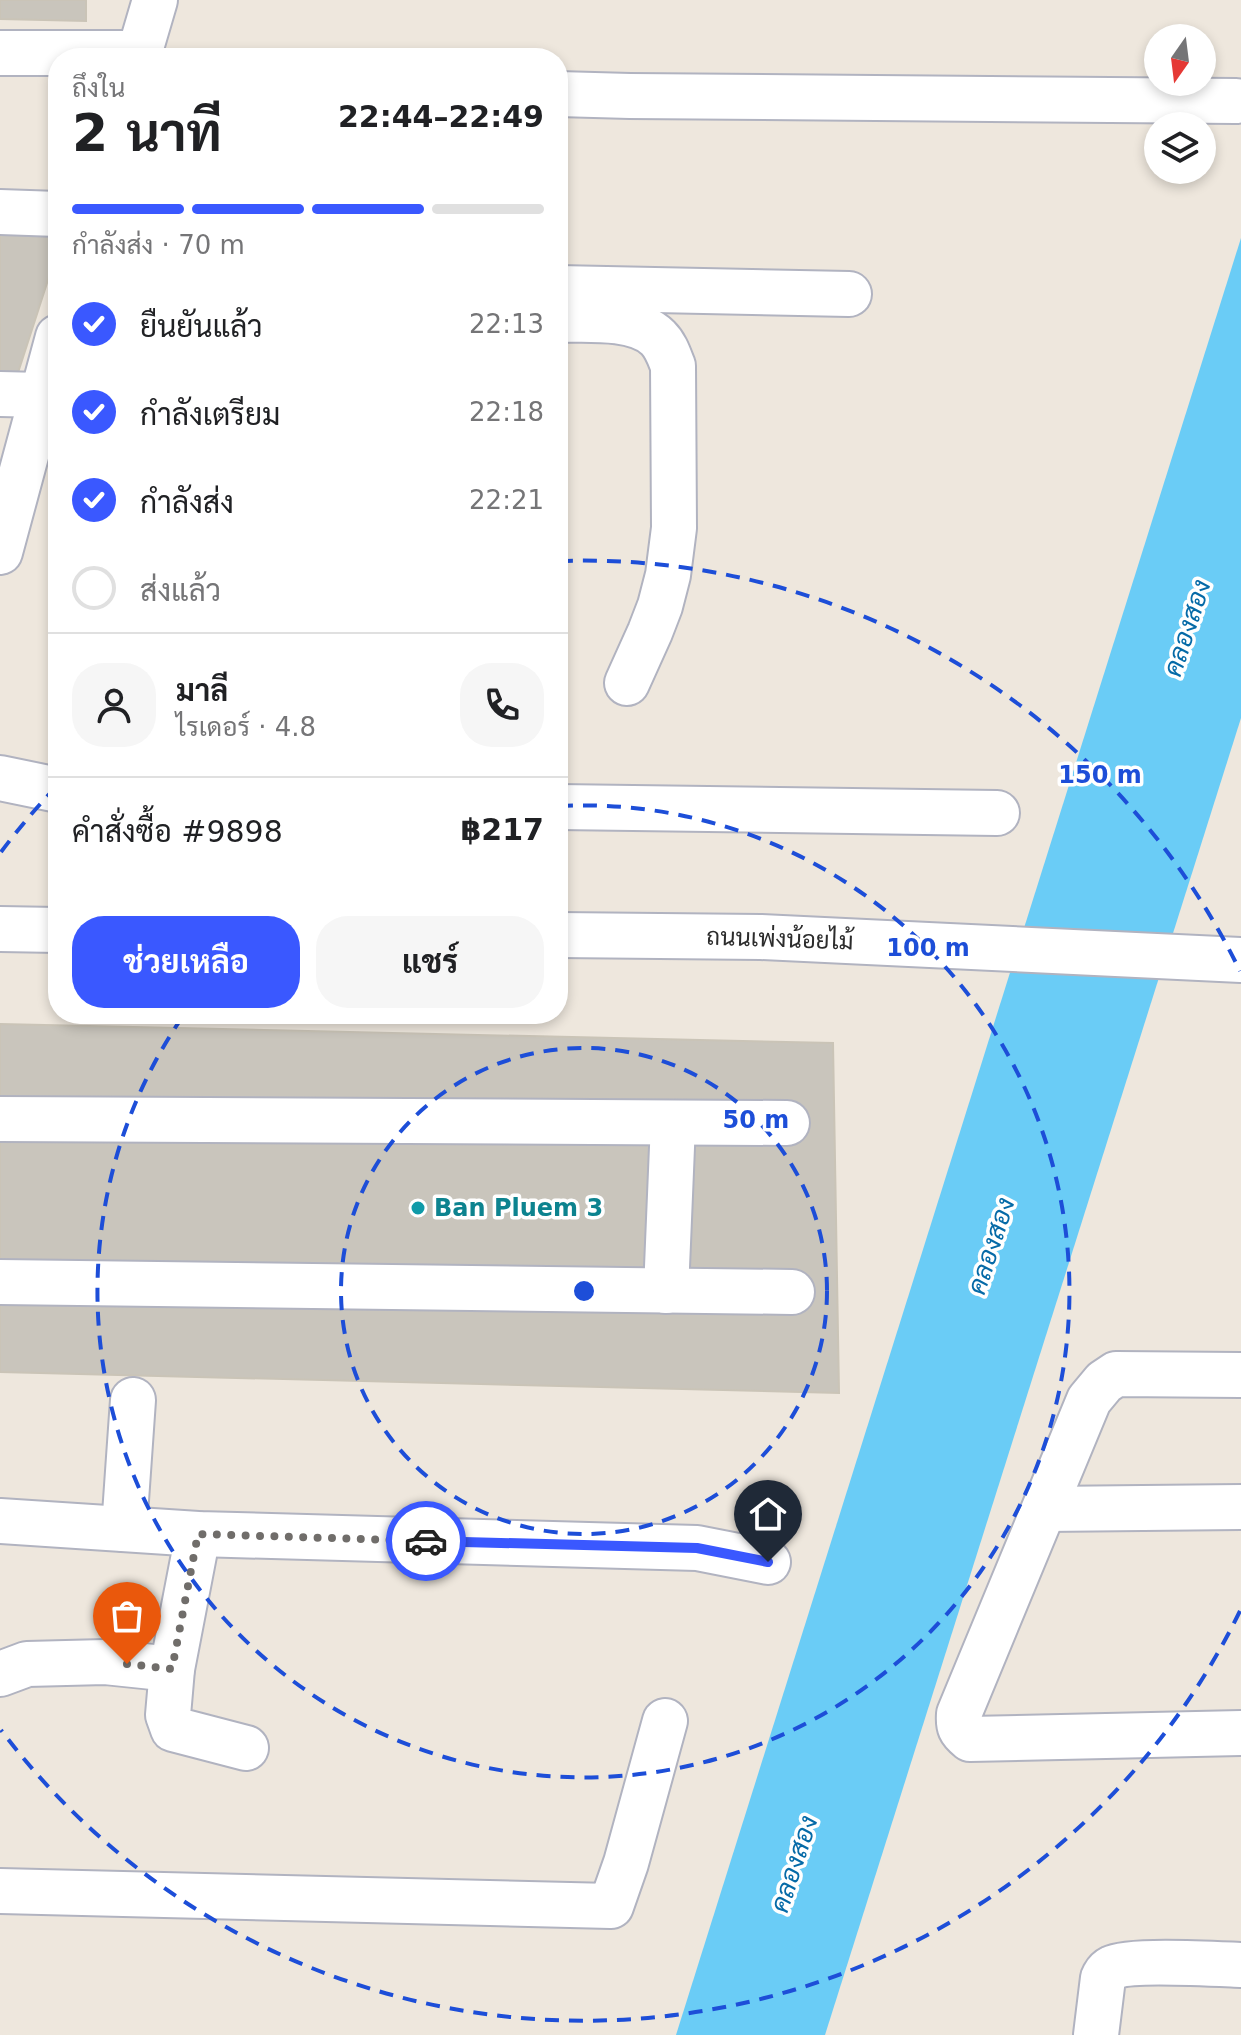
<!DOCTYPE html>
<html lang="th">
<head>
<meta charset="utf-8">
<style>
	:root { --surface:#fff; --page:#f6f6f6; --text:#202124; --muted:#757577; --line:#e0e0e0; --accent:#3a58ff }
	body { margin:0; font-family:"DejaVu Sans",Sarabun,sans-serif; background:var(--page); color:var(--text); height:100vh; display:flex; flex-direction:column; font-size:30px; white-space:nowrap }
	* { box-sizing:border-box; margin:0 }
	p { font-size:26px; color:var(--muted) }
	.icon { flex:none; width:44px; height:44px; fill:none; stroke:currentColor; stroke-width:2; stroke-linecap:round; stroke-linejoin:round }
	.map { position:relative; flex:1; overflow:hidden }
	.drawer { position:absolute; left:48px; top:48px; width:520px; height:976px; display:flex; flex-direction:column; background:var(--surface); border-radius:32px; box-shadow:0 4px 12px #0003 }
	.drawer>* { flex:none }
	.needle { width:52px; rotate:194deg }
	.buttons { position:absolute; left:1144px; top:24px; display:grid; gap:16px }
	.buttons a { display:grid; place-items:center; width:72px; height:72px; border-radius:50%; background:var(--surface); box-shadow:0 4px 12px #0003; font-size:40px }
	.pin { position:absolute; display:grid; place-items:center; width:68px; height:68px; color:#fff; margin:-82px -34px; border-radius:50% 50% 50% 0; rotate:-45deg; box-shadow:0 0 8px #0007 }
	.pin .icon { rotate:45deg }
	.courier { position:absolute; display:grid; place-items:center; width:80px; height:80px; margin:-40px; border:6px solid #3a58ff; border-radius:50%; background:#fff; color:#222; box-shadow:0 2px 10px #0007 }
	.overview em { font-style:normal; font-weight:700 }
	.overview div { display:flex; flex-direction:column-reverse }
	.overview { display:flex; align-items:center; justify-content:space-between; height:136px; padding:0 24px }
	h1 { font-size:52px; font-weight:700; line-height:60px }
	.bar { display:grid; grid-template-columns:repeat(4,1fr); gap:12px 8px; align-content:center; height:96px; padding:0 24px }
	.bar i { height:10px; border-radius:6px; background:var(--line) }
	.bar .selected { background:var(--accent) }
	.bar p { grid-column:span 4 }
	.line { display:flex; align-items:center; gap:20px; padding:0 24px; border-top:2px solid var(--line) }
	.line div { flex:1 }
	.round { display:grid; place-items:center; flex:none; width:84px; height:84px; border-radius:32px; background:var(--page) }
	ol { padding:0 24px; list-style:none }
	li { display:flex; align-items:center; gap:24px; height:88px }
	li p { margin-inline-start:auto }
	li .icon { padding:8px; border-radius:50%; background:var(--accent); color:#fff; stroke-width:4 }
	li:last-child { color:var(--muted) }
	li i { width:44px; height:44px; border:4px solid var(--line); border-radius:50% }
	.primary-button { display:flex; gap:16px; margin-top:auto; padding:16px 24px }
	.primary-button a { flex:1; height:92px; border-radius:32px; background:var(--accent); color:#fff; font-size:32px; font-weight:700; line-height:92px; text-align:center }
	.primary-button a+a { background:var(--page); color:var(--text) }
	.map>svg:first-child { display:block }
</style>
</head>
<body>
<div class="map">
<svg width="1241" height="2035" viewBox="0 0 1241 2035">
	<rect width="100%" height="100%" fill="#eee7dd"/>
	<path fill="#6accf6" d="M1241,238v480l-416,1317h-149z"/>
	<g fill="#c9c5bc" stroke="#cac4b7" stroke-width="2">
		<path d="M0,0h86v21l-86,-2z"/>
		<path d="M0,226l58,3v20l-54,167h-4z"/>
		<path d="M0,1024l833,19 6,350 -839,-21z"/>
	</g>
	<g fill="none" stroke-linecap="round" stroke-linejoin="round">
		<g stroke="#b1b3c0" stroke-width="48">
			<g id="minor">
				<path d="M0,53h140"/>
				<path d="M138,58l17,-58"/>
				<path d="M558,94l72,2 606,5"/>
				<path d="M0,212l58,2"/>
				<path d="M558,288l291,6"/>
				<path d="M558,320c29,0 78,-4 100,18 8,8 11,18 15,28l1,162 -6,47 -8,31 -10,26 -23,51"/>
				<path d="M0,394l42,1"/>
				<path d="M0,552l58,-215"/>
				<path d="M0,778l58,12"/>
				<path d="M558,807l439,6"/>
				<path d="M0,929l58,1"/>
				<path d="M558,935l203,2 480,23"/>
				<path d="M0,1119l787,4"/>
				<path d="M0,1282l792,10"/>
				<path d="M666,1291l7,-168"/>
				<path d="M1241,1375l-125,-1 -12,8 -15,18 -130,314c-1,13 1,17 11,25l271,-6"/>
				<path d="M1045,1509l196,-2"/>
				<path d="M0,1521l198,13 499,14 71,14"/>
				<path d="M124,1529l9,-129"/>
				<path d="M198,1534l-26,135 -4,46 5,14 73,19"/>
				<path d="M0,1674l27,-10 78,-2 67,7"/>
				<path d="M0,1891l611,15 15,-43 39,-142"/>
				<path d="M1096,2035l7,-57c3,-5 3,-7 9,-10 17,-9 104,-4 129,-3"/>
			</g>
		</g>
		<use href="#minor" stroke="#fff" stroke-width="44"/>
	</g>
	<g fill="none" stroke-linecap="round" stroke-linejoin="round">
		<path stroke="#706d6a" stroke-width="8" stroke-dasharray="0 14.4" d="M127,1664l45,5 26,-135 228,7"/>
		<path stroke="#3a58ff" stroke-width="10" d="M426,1541l271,7 71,14"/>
	</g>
	<g fill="none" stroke="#1d4ed8" stroke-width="4" stroke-dasharray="14 10">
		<circle cx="584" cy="1291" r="243"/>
		<path d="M559 806A486 486 0 1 1 183 1016"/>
		<path d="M1240 1611A730 730 0 0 1 1 1730M1 852A730 730 0 0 1 54 789M559 561A730 730 0 0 1 1240 971"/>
	</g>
	<circle fill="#0f9aa8" stroke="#fff" stroke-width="3" cx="418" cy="1208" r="8"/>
	<g text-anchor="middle" stroke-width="7" stroke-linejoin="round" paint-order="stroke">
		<g font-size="24" fill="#2c2c2c" stroke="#fff">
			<text transform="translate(780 939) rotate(2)" y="8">ถนนเพ่งน้อยไม้</text>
		</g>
		<g font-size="24" font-weight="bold" fill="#0d838f" stroke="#fff" text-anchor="start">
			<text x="434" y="1216">Ban Pluem 3</text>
		</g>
		<g font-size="26" font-style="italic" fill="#056aa7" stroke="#fff">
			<text transform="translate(1187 628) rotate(-72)" y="9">คลองสอง</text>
			<text transform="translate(991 1246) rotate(-72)" y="9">คลองสอง</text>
			<text transform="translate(794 1864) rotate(-72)" y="9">คลองสอง</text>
		</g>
	</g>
	<circle cx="584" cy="1291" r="12" fill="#1d4ed8" stroke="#fff" stroke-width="4"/>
	<g font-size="24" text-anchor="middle" font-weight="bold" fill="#1d4ed8" stroke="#fff" stroke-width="7" stroke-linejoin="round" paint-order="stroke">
		<text x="1100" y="783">150 m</text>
		<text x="928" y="956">100 m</text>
		<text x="756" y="1128">50 m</text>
	</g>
</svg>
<div class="buttons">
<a><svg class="needle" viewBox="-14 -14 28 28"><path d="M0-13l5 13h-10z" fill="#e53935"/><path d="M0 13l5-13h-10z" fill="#757577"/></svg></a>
<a><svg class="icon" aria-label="layers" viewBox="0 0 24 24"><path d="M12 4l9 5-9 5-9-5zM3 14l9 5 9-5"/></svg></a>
</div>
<div class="pin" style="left:127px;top:1664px;background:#ea580c"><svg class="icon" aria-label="bag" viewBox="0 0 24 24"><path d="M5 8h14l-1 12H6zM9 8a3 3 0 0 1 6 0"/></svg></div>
<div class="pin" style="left:768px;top:1562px;background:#1f2937"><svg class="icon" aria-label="home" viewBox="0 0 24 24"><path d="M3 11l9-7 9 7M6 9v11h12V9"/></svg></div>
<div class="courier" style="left:426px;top:1541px"><svg class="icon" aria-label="car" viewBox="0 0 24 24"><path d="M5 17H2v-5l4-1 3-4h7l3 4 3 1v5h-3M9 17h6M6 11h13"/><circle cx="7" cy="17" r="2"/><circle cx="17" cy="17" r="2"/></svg></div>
<section class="drawer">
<div class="overview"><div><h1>2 นาที</h1><p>ถึงใน</p></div><em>22:44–22:49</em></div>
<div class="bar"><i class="selected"></i><i class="selected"></i><i class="selected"></i><i></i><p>กำลังส่ง · 70 m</p></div>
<ol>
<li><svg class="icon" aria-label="check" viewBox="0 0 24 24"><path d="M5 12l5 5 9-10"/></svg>ยืนยันแล้ว<p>22:13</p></li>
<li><svg class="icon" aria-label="check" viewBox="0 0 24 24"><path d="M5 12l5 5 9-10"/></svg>กำลังเตรียม<p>22:18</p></li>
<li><svg class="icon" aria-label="check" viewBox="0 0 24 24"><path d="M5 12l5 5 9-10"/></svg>กำลังส่ง<p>22:21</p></li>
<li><i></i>ส่งแล้ว</li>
</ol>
<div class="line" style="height:144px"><a class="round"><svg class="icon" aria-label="person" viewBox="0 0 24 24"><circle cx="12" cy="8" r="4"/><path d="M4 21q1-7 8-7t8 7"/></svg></a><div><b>มาลี</b><p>ไรเดอร์ · 4.8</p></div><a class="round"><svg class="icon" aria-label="phone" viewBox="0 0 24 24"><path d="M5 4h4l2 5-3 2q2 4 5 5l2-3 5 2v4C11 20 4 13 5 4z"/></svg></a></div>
<div class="line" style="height:104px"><div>คำสั่งซื้อ #9898</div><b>฿217</b></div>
<div class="primary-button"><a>ช่วยเหลือ</a><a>แชร์</a></div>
</section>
</div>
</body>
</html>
